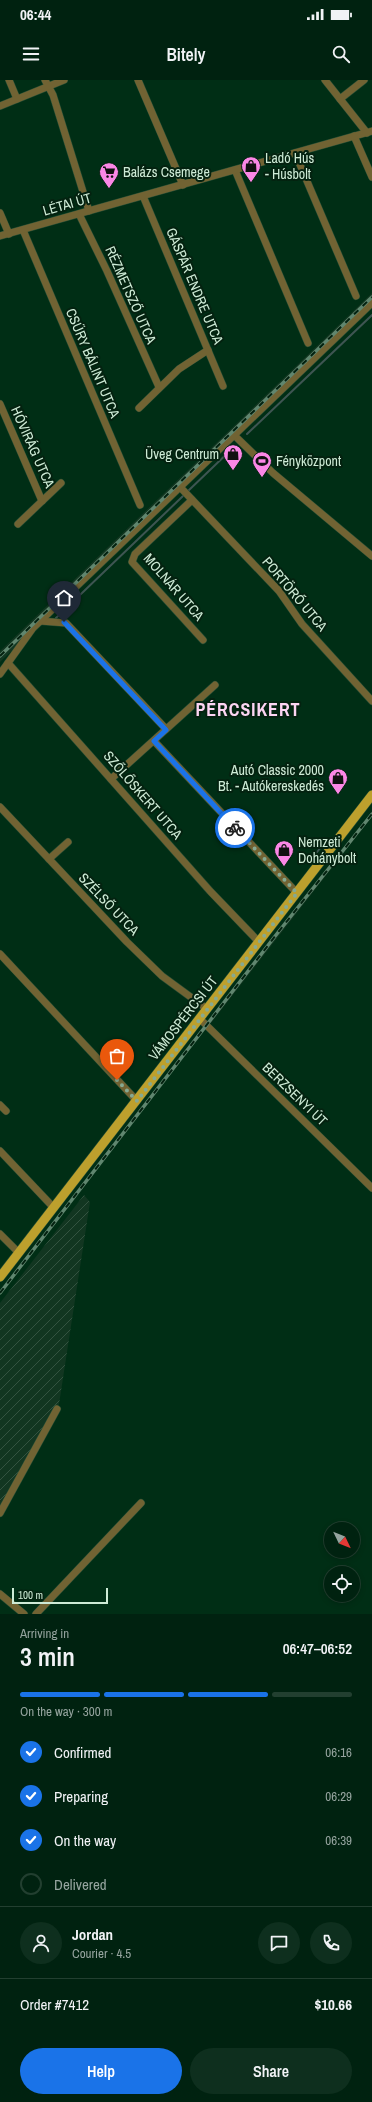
<!DOCTYPE html>
<html lang="en">
<head>
<meta charset="utf-8">
<style>
	:root { --surface:#002210; --page:#0e2f1e; --text:#f1f3f6; --muted:#95a49f; --line:#223f30; --accent:#1a73e8 }
	body { margin:0; font-family:"Archivo Narrow",sans-serif; background:var(--page); color:var(--text); height:100vh; display:flex; flex-direction:column; font-size:15px; white-space:nowrap }
	* { box-sizing:border-box; margin:0 }
	p { font-size:13px; color:var(--muted) }
	.icon { flex:none; width:22px; height:22px; fill:none; stroke:currentColor; stroke-width:2; stroke-linecap:round; stroke-linejoin:round }
	.map { position:relative; height:1534px; overflow:hidden }
	.drawer { display:flex; flex-direction:column; background:var(--surface); flex:1 }
	.drawer>* { flex:none }
	.needle { width:26px; rotate:133deg }
	.tools { position:absolute; left:324px; top:1442px; display:grid; gap:8px }
	.tools a { display:grid; place-items:center; width:36px; height:36px; border-radius:50%; background:var(--surface); box-shadow:0 2px 6px #0003,0 0 0 1px var(--line); font-size:20px }
	.scale { position:absolute; left:12px; bottom:10px; width:96px; box-sizing:border-box; padding-left:4px; border:2px solid #ceebd6; border-top:0; font-size:11px; line-height:14px; white-space:nowrap; color:#ceebd6; -webkit-text-stroke:3px #042210; paint-order:stroke }
	.pin { position:absolute; display:grid; place-items:center; width:34px; height:34px; color:#fff; margin:-41px -17px; border-radius:50% 50% 50% 0; rotate:-45deg; box-shadow:0 0 4px #0007 }
	.pin .icon { rotate:45deg }
	.courier { position:absolute; display:grid; place-items:center; width:40px; height:40px; margin:-20px; border:3px solid #1a73e8; border-radius:50%; background:#fff; color:#222; box-shadow:0 1px 5px #0007 }
	.overview em { font-style:normal; font-weight:600 }
	.overview div { display:flex; flex-direction:column-reverse }
	.overview { display:flex; align-items:center; justify-content:space-between; height:68px; padding:0 20px }
	h1 { font-size:26px; font-weight:600; line-height:30px }
	.bar { display:grid; grid-template-columns:repeat(4,1fr); gap:6px 4px; align-content:center; height:48px; padding:0 20px }
	.bar i { height:5px; border-radius:3px; background:var(--line) }
	.bar .active { background:var(--accent) }
	.bar p { grid-column:span 4 }
	.line { display:flex; align-items:center; gap:10px; padding:0 20px; border-top:1px solid var(--line) }
	.line div { flex:1 }
	.round { display:grid; place-items:center; flex:none; width:42px; height:42px; border-radius:21px; background:var(--page) }
	ol { padding:0 20px; list-style:none }
	li { display:flex; align-items:center; gap:12px; height:44px }
	li p { margin-inline-start:auto }
	li .icon { padding:4px; border-radius:50%; background:var(--accent); color:#fff; stroke-width:4 }
	li:last-child { color:var(--muted) }
	li i { width:22px; height:22px; border:2px solid var(--line); border-radius:50% }
	.primary-button { display:flex; gap:8px; margin-top:auto; padding:8px 20px }
	.primary-button a { flex:1; height:46px; border-radius:24px; background:var(--accent); color:#fff; font-size:16px; font-weight:600; line-height:46px; text-align:center }
	.primary-button a+a { background:var(--page); color:var(--text) }
	.status { display:flex; justify-content:space-between; align-items:center; height:28px; padding:0 20px; background:var(--surface); direction:ltr }
	.status svg { height:11px; fill:currentColor }
	header { display:flex; justify-content:space-between; align-items:center; height:52px; padding:0 20px; background:var(--surface); font-size:18px; font-weight:600 }
	.map>svg:first-child { display:block }
</style>
</head>
<body>
<div class="status"><b>06:44</b><svg viewBox="0 0 49 12"><path d="M0 12V9h3v3zM5 12V6h3v6zM10 12V3h3v9zM15 12V0h3v12zM26 1h20v11H26zM47 4h2v5h-2z"/></svg></div>
<header><svg class="icon" aria-label="menu" viewBox="0 0 24 24"><path d="M4 6h16M4 12h16M4 18h16"/></svg>Bitely<svg class="icon" aria-label="search" viewBox="0 0 24 24"><circle cx="10" cy="10" r="6"/><path d="M15 15l6 6"/></svg></header>
<div class="map">
<svg width="372" height="1534" viewBox="0 0 372 1534">
	<defs>
		<pattern id="industrial-furrows" width="10" height="10" patternUnits="userSpaceOnUse"><rect width="10" height="10" fill="#123621"/><path d="M-1 1l2-2M0 10L10 0M9 11l2-2" fill="none" stroke="#335340"/></pattern>
	</defs>
	<rect width="100%" height="100%" fill="#002e15"/>
	<g fill="#123621">
		<path d="M372,213v11l-372,358v-11z"/>
		<path d="M372,731l-2,8 -159,204 -3,-2z"/>
	</g>
	<path fill="url(#industrial-furrows)" d="M84,1115l6,7 -31,202 -59,113v-214z"/>
	<g fill="none" stroke-linecap="round" stroke-linejoin="round">
		<g stroke="#3e5552" stroke-width="2">
			<path d="M247,354l125,-119"/>
			<path d="M188,411l46,-44"/>
			<path d="M56,538l127,-122"/>
			<path d="M310,781l11,-14"/>
		</g>
		<g stroke="#214c34" stroke-width="8">
			<g id="minor">
				<path d="M9,0l8,19"/>
				<path d="M45,0l8,15 36,116"/>
				<path d="M138,0l45,105"/>
				<path d="M325,0l42,53"/>
				<path d="M340,19l24,-19"/>
				<path d="M0,26l64,-26"/>
				<path d="M354,56l18,41"/>
				<path d="M295,73l61,143"/>
				<path d="M235,90l73,173"/>
				<path d="M143,116l80,190"/>
				<path d="M0,133l9,21"/>
				<path d="M79,134l28,57 52,116"/>
				<path d="M23,150l117,275"/>
				<path d="M0,156l372,-105"/>
				<path d="M0,324l42,97"/>
				<path d="M139,328l40,-39 29,-19"/>
				<path d="M234,355l39,38 99,83"/>
				<path d="M180,407l99,104 23,33 70,77"/>
				<path d="M192,420l-57,54 -3,8 71,78"/>
				<path d="M18,444l43,-41"/>
				<path d="M40,541l26,2 100,106"/>
				<path d="M8,583l202,228 49,51"/>
				<path d="M0,594l33,-46 339,-325"/>
				<path d="M154,661l143,152"/>
				<path d="M111,699l104,-94"/>
				<path d="M0,727l127,135 35,34 45,33"/>
				<path d="M49,779l19,-17"/>
				<path d="M0,874l137,147"/>
				<path d="M200,939l172,169"/>
				<path d="M0,1025l6,6"/>
				<path d="M0,1071l54,57"/>
				<path d="M0,1154l19,19"/>
				<path d="M0,1433l57,-104"/>
				<path d="M0,1514l24,20"/>
				<path d="M36,1534l105,-111"/>
			</g>
		</g>
		<g stroke="#214c34" stroke-width="10">
			<path id="major" d="M0,1197l372,-482"/>
		</g>
		<use href="#minor" stroke="#716333" stroke-width="7"/>
		<use href="#major" stroke="#bda02d" stroke-width="9"/>
		<g stroke="#60866f" stroke-width="3.5">
			<g id="rail">
				<path d="M0,576l372,-359"/>
				<path d="M0,1213l276,-358 96,-121"/>
			</g>
		</g>
		<use href="#rail" stroke="#042210" stroke-width="2" stroke-dasharray="6" stroke-linecap="butt"/>
	</g>
	<g fill="none" stroke-linecap="round" stroke-linejoin="round">
		<path stroke="#86a992" stroke-width="4" stroke-dasharray="0 7.2" d="M117,1000l20,21 160,-208 -62,-65"/>
		<path stroke="#1a73e8" stroke-width="5" d="M64,542l102,108 -12,11 81,87"/>
	</g>
	<defs>
		<g id="shop-pin" transform="scale(1)"><path d="M0 17L-7.5 6A9.5 9.5 0 1 1 7.5 6Z" fill="#fb87e6" stroke="#042210"/><path d="M-5-2.5h2.3a2.7 3.5 0 0 1 5.4 0H5L5.5 6h-11ZM-1.5-2.5h3a1.5 2.3 0 0 0-3 0Z" fill="#111"/></g>
		<g id="supermarket-pin" transform="scale(1)"><path d="M0 17L-7.5 6A9.5 9.5 0 1 1 7.5 6Z" fill="#fb87e6" stroke="#042210"/><path d="M-6-5.5h2.5l.6 2H6L4.5 2H-2.5L-4.4-4H-6ZM-1.5 3.2a1.3 1.3 0 1 0 .1 0ZM3 3.2a1.3 1.3 0 1 0 .1 0Z" fill="#111"/></g>
		<g id="stadium-pin" transform="scale(1)"><path d="M0 17L-7.5 6A9.5 9.5 0 1 1 7.5 6Z" fill="#fb87e6" stroke="#042210"/><path d="M0-5a6.5 5 0 1 0 0 10a6.5 5 0 1 0 0-10ZM-3.5-1.8h7v3.6h-7Z" fill="#111"/></g>
	</defs>
	<g fill-rule="evenodd">
		<use href="#shop-pin" x="251" y="86"/>
		<use href="#supermarket-pin" x="109" y="92"/>
		<use href="#shop-pin" x="233" y="374"/>
		<use href="#stadium-pin" x="262" y="381"/>
		<use href="#shop-pin" x="338" y="698"/>
		<use href="#shop-pin" x="284" y="770"/>
	</g>
	<g text-anchor="middle" stroke-width="4" stroke-linejoin="round" paint-order="stroke">
		<g font-size="14" fill="#ceebd6" stroke="#042210" text-anchor="start">
			<text x="265" y="83">Ladó Hús<tspan x="265" dy="16">- Húsbolt</tspan></text>
			<text x="123" y="97">Balázs Csemege</text>
			<text x="219" y="379" text-anchor="end">Üveg Centrum</text>
			<text x="276" y="386">Fényközpont</text>
			<text x="324" y="695" text-anchor="end">Autó Classic 2000<tspan x="324" dy="16">Bt. - Autókereskedés</tspan></text>
			<text x="298" y="767">Nemzeti<tspan x="298" dy="16">Dohánybolt</tspan></text>
		</g>
		<g font-size="14" fill="#ceebd6" stroke="#042210">
			<text transform="translate(67 124) rotate(-16)" y="5">LÉTAI ÚT</text>
			<text transform="translate(195 206) rotate(67)" y="5">GÁSPÁR ENDRE UTCA</text>
			<text transform="translate(131 215) rotate(66)" y="5">RÉZMETSZŐ UTCA</text>
			<text transform="translate(93 283) rotate(67)" y="5">CSŰRY BÁLINT UTCA</text>
			<text transform="translate(33 367) rotate(66)" y="5">HÓVIRÁG UTCA</text>
			<text transform="translate(174 507) rotate(49)" y="5">MOLNÁR UTCA</text>
			<text transform="translate(295 514) rotate(50)" y="5">PORTÖRŐ UTCA</text>
			<text transform="translate(143 715) rotate(49)" y="5">SZŐLŐSKERT UTCA</text>
			<text transform="translate(109 824) rotate(46)" y="5">SZÉLSŐ UTCA</text>
			<text transform="translate(183 938) rotate(-52)" y="5">VÁMOSPÉRCSI ÚT</text>
			<text transform="translate(295 1014) rotate(44)" y="5">BERZSENYI ÚT</text>
		</g>
		<g font-size="18" font-weight="bold" letter-spacing="1" fill="#fdd5f3" stroke="#042210">
			<text x="248" y="636">PÉRCSIKERT</text>
		</g>
	</g>
</svg>
<div class="tools">
<a><svg class="needle" viewBox="-14 -14 28 28"><path d="M0-13l5 13h-10z" fill="#e53935"/><path d="M0 13l5-13h-10z" fill="#95a49f"/></svg></a>
<a><svg class="icon" aria-label="locate" viewBox="0 0 24 24"><circle cx="12" cy="12" r="6"/><path d="M12 2v4M12 18v4M2 12h4M18 12h4"/></svg></a>
</div>
<div class="scale">100 m</div>
<div class="pin" style="left:117px;top:1000px;background:#ea580c"><svg class="icon" aria-label="bag" viewBox="0 0 24 24"><path d="M5 8h14l-1 12H6zM9 8a3 3 0 0 1 6 0"/></svg></div>
<div class="pin" style="left:64px;top:542px;background:#1f2937"><svg class="icon" aria-label="home" viewBox="0 0 24 24"><path d="M3 11l9-7 9 7M6 9v11h12V9"/></svg></div>
<div class="courier" style="left:235px;top:748px"><svg class="icon" aria-label="bike" viewBox="0 0 24 24"><circle cx="6" cy="16" r="4"/><circle cx="18" cy="16" r="4"/><path d="M6 16l4-8h5l3 8M10 8l3 8H6M13 5h3"/></svg></div>
</div>
<section class="drawer">
<div class="overview"><div><h1>3 min</h1><p>Arriving in</p></div><em>06:47–06:52</em></div>
<div class="bar"><i class="active"></i><i class="active"></i><i class="active"></i><i></i><p>On the way · 300 m</p></div>
<ol>
<li><svg class="icon" aria-label="check" viewBox="0 0 24 24"><path d="M5 12l5 5 9-10"/></svg>Confirmed<p>06:16</p></li>
<li><svg class="icon" aria-label="check" viewBox="0 0 24 24"><path d="M5 12l5 5 9-10"/></svg>Preparing<p>06:29</p></li>
<li><svg class="icon" aria-label="check" viewBox="0 0 24 24"><path d="M5 12l5 5 9-10"/></svg>On the way<p>06:39</p></li>
<li><i></i>Delivered</li>
</ol>
<div class="line" style="height:72px"><a class="round"><svg class="icon" aria-label="person" viewBox="0 0 24 24"><circle cx="12" cy="8" r="4"/><path d="M4 21q1-7 8-7t8 7"/></svg></a><div><b>Jordan</b><p>Courier · 4.5</p></div><a class="round"><svg class="icon" aria-label="chat" viewBox="0 0 24 24"><path d="M4 5h16v11H9l-5 4z"/></svg></a><a class="round"><svg class="icon" aria-label="phone" viewBox="0 0 24 24"><path d="M5 4h4l2 5-3 2q2 4 5 5l2-3 5 2v4C11 20 4 13 5 4z"/></svg></a></div>
<div class="line" style="height:52px"><div>Order #7412</div><b>$10.66</b></div>
<div class="primary-button"><a>Help</a><a>Share</a></div>
</section>
</body>
</html>
